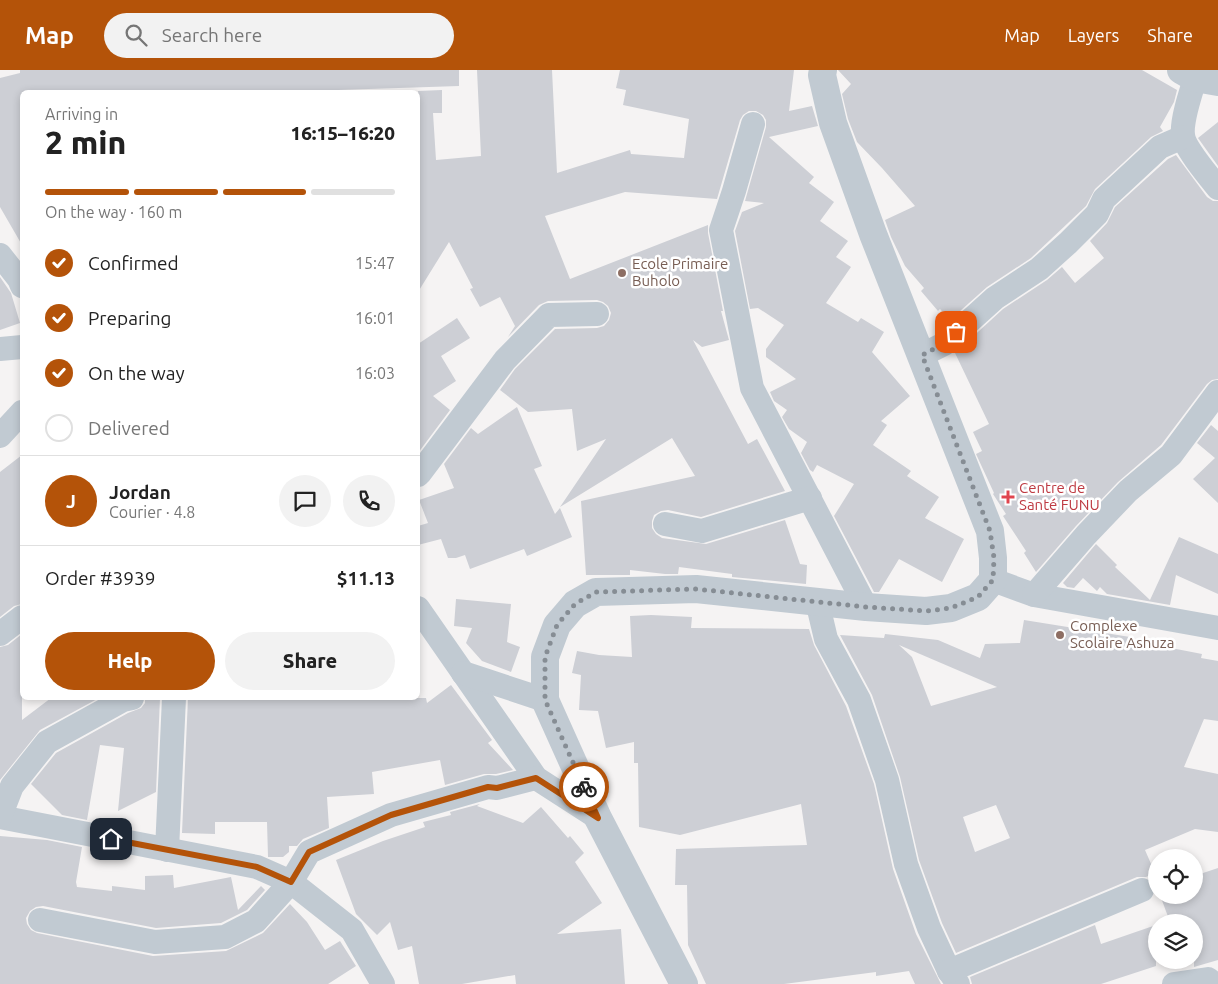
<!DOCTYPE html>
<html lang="en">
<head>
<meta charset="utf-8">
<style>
	:root { --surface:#fff; --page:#f2f2f2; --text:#222; --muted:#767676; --line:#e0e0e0; --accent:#b45309 }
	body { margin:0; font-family:Ubuntu,sans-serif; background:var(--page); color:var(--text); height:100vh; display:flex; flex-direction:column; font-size:19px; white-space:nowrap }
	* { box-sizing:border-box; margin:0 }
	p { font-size:16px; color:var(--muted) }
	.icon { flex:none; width:28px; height:28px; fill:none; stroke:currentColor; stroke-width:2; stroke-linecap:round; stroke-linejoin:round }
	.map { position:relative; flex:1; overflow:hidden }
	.drawer { position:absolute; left:20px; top:20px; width:400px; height:610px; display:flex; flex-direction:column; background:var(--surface); border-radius:8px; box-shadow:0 2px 8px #0003 }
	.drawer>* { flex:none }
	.tools { position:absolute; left:1148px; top:779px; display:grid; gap:10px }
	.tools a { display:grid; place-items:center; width:55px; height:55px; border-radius:50%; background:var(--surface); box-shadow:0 2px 8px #0003; font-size:25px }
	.pin { position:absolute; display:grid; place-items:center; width:42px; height:42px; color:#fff; margin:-21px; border-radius:10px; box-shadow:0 2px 8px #0006 }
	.courier { position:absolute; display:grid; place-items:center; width:50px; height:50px; margin:-25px; border:4px solid #b45309; border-radius:50%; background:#fff; color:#222; box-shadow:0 1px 6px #0007 }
	.summary em { font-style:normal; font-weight:800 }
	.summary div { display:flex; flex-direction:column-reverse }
	.summary { display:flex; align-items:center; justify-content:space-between; height:85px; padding:0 25px }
	h1 { font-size:32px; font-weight:800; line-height:38px }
	.bar { display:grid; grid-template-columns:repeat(4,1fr); gap:8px 5px; align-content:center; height:60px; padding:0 25px }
	.bar i { height:6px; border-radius:4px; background:var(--line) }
	.bar .active { background:var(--accent) }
	.bar p { grid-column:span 4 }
	.line { display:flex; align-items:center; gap:12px; padding:0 25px; border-top:1px solid var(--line) }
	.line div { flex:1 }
	.round { display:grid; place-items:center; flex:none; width:52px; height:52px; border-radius:26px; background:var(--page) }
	ol { padding:0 25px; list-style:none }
	li { display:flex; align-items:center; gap:15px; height:55px }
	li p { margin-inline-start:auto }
	li .icon { padding:5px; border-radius:50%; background:var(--accent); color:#fff; stroke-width:4 }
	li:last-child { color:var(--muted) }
	li i { width:28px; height:28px; border:2px solid var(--line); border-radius:50% }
	.cta { display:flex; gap:10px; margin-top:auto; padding:10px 25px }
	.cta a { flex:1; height:58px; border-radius:30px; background:var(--accent); color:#fff; font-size:20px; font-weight:800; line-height:58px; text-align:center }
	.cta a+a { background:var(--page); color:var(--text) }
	header { display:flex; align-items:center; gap:30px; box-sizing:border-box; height:70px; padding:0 25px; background:var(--accent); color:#fff }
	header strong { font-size:24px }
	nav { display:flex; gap:28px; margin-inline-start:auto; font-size:18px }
	.search { width:350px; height:45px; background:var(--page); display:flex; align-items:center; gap:12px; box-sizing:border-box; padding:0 18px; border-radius:28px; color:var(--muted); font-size:19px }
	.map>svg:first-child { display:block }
</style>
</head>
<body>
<header>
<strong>Map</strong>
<div class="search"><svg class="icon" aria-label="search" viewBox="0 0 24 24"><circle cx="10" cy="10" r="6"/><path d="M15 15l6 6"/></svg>Search here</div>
<nav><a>Map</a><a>Layers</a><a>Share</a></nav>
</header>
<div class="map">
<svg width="1218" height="914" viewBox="0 0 1218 914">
	<rect width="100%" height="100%" fill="#f5f3f3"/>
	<g fill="#cdcfd5" fill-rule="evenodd">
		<path d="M20,0h439v16l-181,6h-256v153l-22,-38v-129l20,-5z"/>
		<path d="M477,0h75l5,103 73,-23 1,4 53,4 5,-39 -66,-14 3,-15 -10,-2 4,-18h174l-5,41 23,-5 6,20 -49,11 45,40 -5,6 25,19 -14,19 28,20 -12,16 15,10 -25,36 32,19 3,-4 23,14 -12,20 38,44 -29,25 6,4 -14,20 38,26 -4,5 32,21 -14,21 39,21 -22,43 -43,-23 -20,33h-5l-40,-76 20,-32 -37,-19 -4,7 -3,-2 -9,-17 6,-11 -18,-13 -7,-12 5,-7 -13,-9 -4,-9 26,-13 -30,-22v-8l18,-24 -26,-17 -8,1 -15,-78 7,-19 22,-9 -19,-2 21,-74v-7l-3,-5 -7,-4h-7l-6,4 -3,5 -23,79 -92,-7 -80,24 25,63 138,-54v8l15,78h-2l8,29 -27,7 -9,-7 55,104 9,-5 28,52 -84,26 -33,-7 -7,1 -7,4 -2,6v7l4,6 6,4 44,6 79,-24 15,44 7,1 -1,19 -74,-7v-3l-53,-7 -1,7h-13l-35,-4v5h-44l-5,-74 114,-25 -23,-38 -112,69 46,-68 -29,12 -5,-42 -44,3 -28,-22 15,-21 40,-40 42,-1 7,-2 5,-6 2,-7 -3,-7 -5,-4 -6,-2 -49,1 -9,4 -31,32 7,-11 -15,-29 -20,10 -10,-18 3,-1 -24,-46 -31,50v-201l24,-1v23h-9l3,47 45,-4z"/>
		<path d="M838,0h304l35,20 -3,12 -14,25 3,4 -12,6 -56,52 -9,17 -55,52 -44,29 -37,33 -10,-11 -2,2 -17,-20 3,-3 -19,-22 -14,-29 -6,-17 30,-14 -33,-38 -25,-26 -9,-23 -6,-25 9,-10z"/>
		<path d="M1218,52v44l-20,-28z"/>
		<path d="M1176,85l31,42 6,4h5v178l-6,1 -5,4 -46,61 -43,37 -42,44 -40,46 -12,-19 2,-2 -23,-35 3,-2 -13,-20 1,-1 -18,-39 6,-3 -9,-19 16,-8 -34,-71 48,-44 44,-29 15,-13 13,16 29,-25 -14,-17 17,-18 8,-16 53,-48z"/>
		<path d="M0,207l11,16 9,30 -20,7z"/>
		<path d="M457,248l13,20 -29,18 15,25 -23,15 17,14 -32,43v-109z"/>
		<path d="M517,337l25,59 -8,3 21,45 5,-6 12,29 -45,19 -3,-7 -54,20 -5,-14 -9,3h-8l-7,-19 -23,6v-19l10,-3 -9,-23 35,-12 -10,-24 27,-36 7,6z"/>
		<path d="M1211,355l7,6v72l-25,-24 22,-21 -18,-15z"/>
		<path d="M22,385v149l-8,2 -14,11v-145z"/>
		<path d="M1179,467l39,17v40l-42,-19 -6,30 -63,-11 -7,-7 -3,4 -14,-13 -9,10 -7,-1 -4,-4 33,-39 21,21 -2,2 35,33z"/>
		<path d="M456,529l55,5 -4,38 13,5 -9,25 -29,-11 -16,-18 6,-15 -18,-2z"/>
		<path d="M651,545l41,2 -1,11 118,1 5,16 32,61 28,78 19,85 23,65 25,50h-26l-6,-13 -33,5v-4l-92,12h-78l-18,-39 -1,-60h-12l1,-36 131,-4 -6,-41 -121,31 -41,-8 -1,-64h-4v-21l-28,6 -8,-37 -19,-1 2,-35 -9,-2 5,-22 22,4 33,2 -2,-41z"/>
		<path d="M1024,550l106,17v3l72,14 -1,4 17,3v60l-14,-2 -20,48 34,7v58l-23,-3 -50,21 10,23 -9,4h-9l-181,76 -14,-30 -23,-63 -19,-83 -28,-82 -32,-60 44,3 1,-4 53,6 42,18 5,-14 35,-1zM899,575l98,42 -66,19 -19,-49zM996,735l14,33 -35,14 -12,-35z"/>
		<path d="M22,564v86l29,-22h48l-59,32 -40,50v-133l8,-2z"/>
		<path d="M451,615l41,55 -4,3 25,27 -17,4h-12l-39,11 -5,-25 -68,12 2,22 -47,3 2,31 -26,11 -6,7h-8v6l-6,5h-15l-1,-35h-52v12l-33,-1 6,-135h238l1,5z"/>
		<path d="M145,628h15l-4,94 -38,19 6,-63 -24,-3 -13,75 -25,-5 -31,-31 25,-31 72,-40 13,-5 4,-5z"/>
		<path d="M480,734l-3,2 46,17 18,-16 27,31 2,-2 14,17 -9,9 27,41 -45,31 64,-5 4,55h-109l-1,-9 -53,9h-43l-7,-38 -14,4 -8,-28 -13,13 -21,-21 -20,-54 47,-19 42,-14 -2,-5 28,-7 -1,-3z"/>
		<path d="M0,766l47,4 35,7 -6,35 1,5 35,4v-5l33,4v-14l28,-1 1,13 57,-11 7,33 23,-24 4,4 -18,20 -26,13 -65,5 -113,-22 -7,1 -6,4 -4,7 1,6 4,6 6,3 116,23 73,-5 37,-18 27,-29 17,18 18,28 15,-9 16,25 -28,18h-328z"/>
		<path d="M1218,798v92l-24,7v-45h-24l-10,-27h34v-19z"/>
		<path d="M1095,855l6,19 55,-19v41l-55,18h-129l-2,-7z"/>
	</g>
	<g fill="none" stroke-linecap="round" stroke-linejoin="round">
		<g stroke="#c1cad2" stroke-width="24">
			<path d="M1198,0c-5,16 -17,49 -15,65 1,12 27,43 35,53"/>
			<path d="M753,54l-19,67 -13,39 31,158 114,219"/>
			<path d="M0,185l19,24 3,7"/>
			<path d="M0,279l22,-2"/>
			<path d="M922,285l22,-11 51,-46 44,-29 29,-26 29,-29 7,-15 56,-52 23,-10"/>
			<path d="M0,366l22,-24"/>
			<path d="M418,405l2,-2 85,-113 44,-45 48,-1"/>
			<path d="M665,454l37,7 108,-33"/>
			<path d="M993,510l41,15 184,33"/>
			<path d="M1034,525l52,-60 42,-44 43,-36 47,-63"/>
			<path d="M817,531l9,38 33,61 28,80 19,84 23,64 20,43 9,13"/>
			<path d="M418,538l118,170 62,40"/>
			<path d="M0,564l22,-17"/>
			<path d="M463,603l82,27"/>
			<path d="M0,747l257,50 34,15 61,48 31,54"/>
			<path d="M0,747l12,-31 35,-44 76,-42 9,-2"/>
			<path d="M167,780l7,-152"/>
			<path d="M40,850l115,22 70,-5 31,-16 35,-39 18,-30 82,-37 97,-28 9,1 39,-10"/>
			<path d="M949,901l193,-81"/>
			<path d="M1174,914l34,-5 7,5"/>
		</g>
		<g stroke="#c1cad2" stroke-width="28">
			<path d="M1181,0l14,8 23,4"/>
			<path d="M684,914l-86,-166 -53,-118v-43l12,-32 18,-21 21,-12 100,-3 170,18 60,4 25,-3 27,-11 15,-17v-22l-3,-27 -117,-297 -40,-111 -11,-48 1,-5"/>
		</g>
	</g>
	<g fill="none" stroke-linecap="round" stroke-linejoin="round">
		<path stroke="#868d94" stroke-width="5" stroke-dasharray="0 9" d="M584,717l-39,-87v-43l12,-32 18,-21 21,-12 100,-3 170,18 60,4 25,-3 27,-11 15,-17 1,-22 -4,-27 -68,-176 22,-11 12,-12"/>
		<path stroke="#b45309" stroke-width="6" d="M111,769l146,28 34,15 18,-30 82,-37 97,-28 9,1 39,-10 62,40 -14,-31"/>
	</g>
	<g fill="#8d6e63" stroke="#fff" stroke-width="2">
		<circle cx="622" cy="203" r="5"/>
		<circle cx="1060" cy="565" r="5"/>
	</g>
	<path fill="#e0444e" stroke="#fff" stroke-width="2" d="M1005.5 419.5h5v5h5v5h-5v5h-5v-5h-5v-5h5z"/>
	<g text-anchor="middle" stroke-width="5" stroke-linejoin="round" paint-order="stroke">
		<g font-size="15" fill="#785e54" stroke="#fff" text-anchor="start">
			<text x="632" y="199">Ecole Primaire<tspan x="632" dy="17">Buholo</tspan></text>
			<text x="1070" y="561">Complexe<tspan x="1070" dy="17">Scolaire Ashuza</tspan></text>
		</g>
		<g font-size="15" fill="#be3a42" stroke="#fff" text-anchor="start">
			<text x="1019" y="423">Centre de<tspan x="1019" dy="17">Santé FUNU</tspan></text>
		</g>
	</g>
</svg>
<div class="tools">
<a><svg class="icon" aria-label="locate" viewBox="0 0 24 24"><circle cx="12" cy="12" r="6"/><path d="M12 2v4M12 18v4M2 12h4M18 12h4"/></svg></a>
<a><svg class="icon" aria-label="layers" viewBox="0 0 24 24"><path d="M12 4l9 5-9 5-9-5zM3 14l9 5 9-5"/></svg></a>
</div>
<div class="pin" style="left:956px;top:262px;background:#ea580c"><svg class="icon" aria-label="bag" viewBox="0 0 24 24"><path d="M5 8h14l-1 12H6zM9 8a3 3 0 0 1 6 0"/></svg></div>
<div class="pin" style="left:111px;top:769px;background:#1f2937"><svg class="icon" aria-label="home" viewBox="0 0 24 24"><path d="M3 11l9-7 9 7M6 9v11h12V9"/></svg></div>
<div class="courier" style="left:584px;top:717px"><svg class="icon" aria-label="bike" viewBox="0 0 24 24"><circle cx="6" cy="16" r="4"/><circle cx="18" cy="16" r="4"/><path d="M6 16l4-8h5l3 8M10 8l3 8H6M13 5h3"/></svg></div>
<section class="drawer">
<div class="summary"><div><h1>2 min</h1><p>Arriving in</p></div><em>16:15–16:20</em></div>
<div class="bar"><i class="active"></i><i class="active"></i><i class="active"></i><i></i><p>On the way · 160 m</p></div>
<ol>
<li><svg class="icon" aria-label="check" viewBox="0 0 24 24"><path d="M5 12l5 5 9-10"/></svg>Confirmed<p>15:47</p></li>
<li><svg class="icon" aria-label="check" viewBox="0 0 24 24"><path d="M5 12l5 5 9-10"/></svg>Preparing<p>16:01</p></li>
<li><svg class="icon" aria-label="check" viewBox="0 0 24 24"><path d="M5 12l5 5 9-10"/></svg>On the way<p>16:03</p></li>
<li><i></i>Delivered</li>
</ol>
<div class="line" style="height:90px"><b class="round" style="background:var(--accent);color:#fff">J</b><div><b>Jordan</b><p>Courier · 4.8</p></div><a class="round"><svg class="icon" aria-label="chat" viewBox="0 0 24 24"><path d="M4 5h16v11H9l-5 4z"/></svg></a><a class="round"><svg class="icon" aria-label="phone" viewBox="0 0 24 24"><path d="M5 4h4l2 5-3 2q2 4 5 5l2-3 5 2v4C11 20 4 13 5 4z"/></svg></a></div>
<div class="line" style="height:65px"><div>Order #3939</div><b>$11.13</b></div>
<div class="cta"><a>Help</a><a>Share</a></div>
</section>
</div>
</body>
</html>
